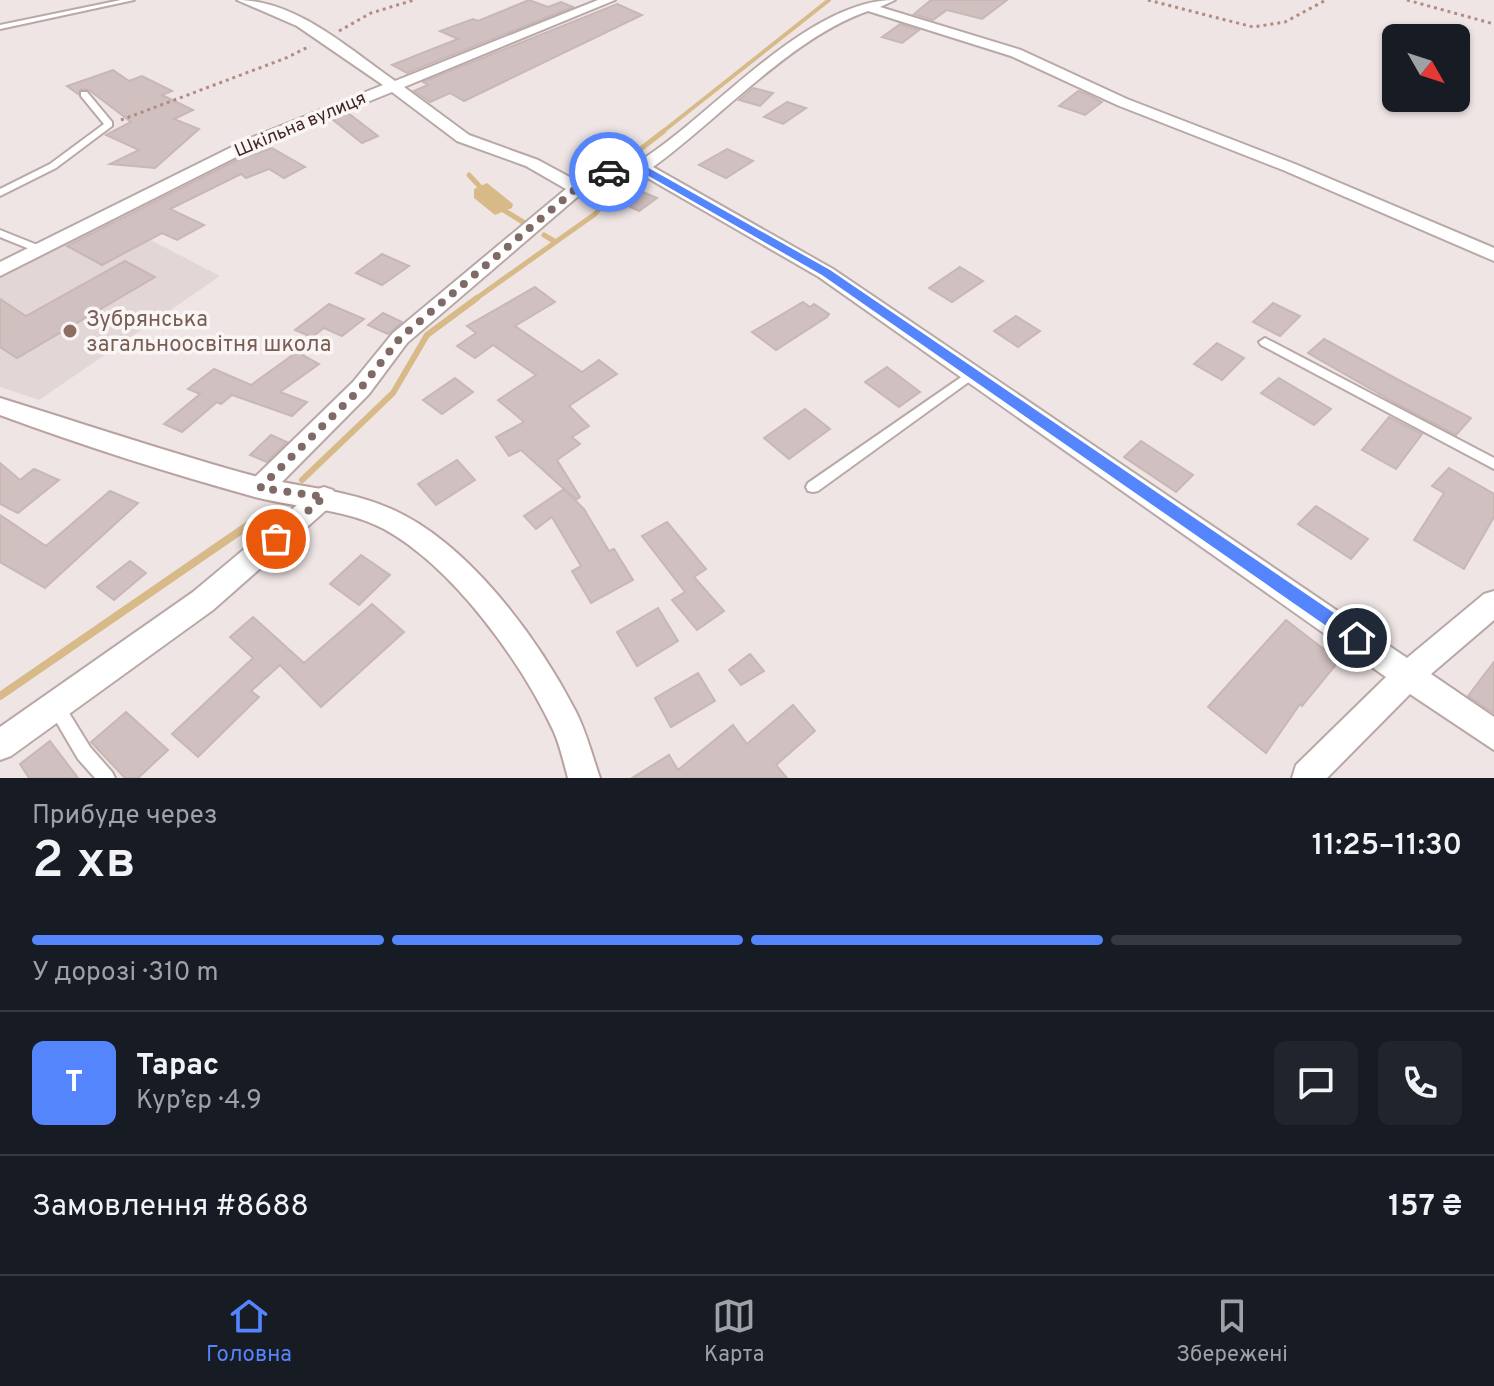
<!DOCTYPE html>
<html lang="uk">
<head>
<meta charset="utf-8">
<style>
	:root { --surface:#171b24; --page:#20242c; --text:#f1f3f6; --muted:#9ea1a6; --line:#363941; --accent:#5585fd }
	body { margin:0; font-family:Overpass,sans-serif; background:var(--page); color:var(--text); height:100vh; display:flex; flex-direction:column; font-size:30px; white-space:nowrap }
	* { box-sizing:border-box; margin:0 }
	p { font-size:26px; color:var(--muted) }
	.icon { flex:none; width:44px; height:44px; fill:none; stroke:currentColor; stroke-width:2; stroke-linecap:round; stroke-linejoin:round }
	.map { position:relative; height:778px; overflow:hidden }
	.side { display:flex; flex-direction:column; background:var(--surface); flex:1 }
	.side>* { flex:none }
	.needle { width:52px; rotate:129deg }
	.fabs { position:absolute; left:1382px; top:24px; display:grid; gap:16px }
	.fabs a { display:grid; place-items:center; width:88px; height:88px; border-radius:12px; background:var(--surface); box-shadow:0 2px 6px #0004; font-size:40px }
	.pin { position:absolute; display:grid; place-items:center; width:68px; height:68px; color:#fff; margin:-34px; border:4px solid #fff; border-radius:50%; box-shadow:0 2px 8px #0007 }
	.courier { position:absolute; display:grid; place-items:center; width:80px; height:80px; margin:-40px; border:6px solid #5585fd; border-radius:50%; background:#fff; color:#222; box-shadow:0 2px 10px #0007 }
	.overview em { font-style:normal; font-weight:600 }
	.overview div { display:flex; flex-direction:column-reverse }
	.overview { display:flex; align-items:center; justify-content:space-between; height:136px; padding:0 32px }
	h1 { font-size:52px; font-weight:600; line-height:60px }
	.bar { display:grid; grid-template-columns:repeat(4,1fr); gap:12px 8px; align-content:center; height:96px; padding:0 32px }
	.bar i { height:10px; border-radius:6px; background:var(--line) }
	.bar .active { background:var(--accent) }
	.bar p { grid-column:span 4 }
	.line { display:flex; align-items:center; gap:20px; padding:0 32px; border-top:2px solid var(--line) }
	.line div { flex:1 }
	.round { display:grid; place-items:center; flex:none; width:84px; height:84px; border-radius:12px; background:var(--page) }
	.dock { display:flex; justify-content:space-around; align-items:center; height:112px; border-top:2px solid var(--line); background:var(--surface); font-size:22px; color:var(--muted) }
	.dock a { display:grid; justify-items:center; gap:4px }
	.dock .active { color:var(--accent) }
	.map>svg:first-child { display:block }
</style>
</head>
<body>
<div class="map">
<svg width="1494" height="778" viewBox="0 0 1494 778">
	<rect width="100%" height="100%" fill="#efe5e5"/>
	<path fill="#e3d6d6" d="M108,218l112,58 -181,124 -39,-13v-112z"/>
	<path fill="#d8ba89" d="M487,183l26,21 -1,4 -17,7 -21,-17v-9z"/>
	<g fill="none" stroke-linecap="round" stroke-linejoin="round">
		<path stroke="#d8ba89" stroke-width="4" d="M661,133l168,-133"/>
		<g stroke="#d8ba89" stroke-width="5">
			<path d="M625,161l39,-30"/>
			<path d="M469,175l14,15"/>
			<path d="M502,209l21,13"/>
			<path d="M544,235l10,6"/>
			<path d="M474,300l121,-86 16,-19 11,-20"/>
		</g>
		<path stroke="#d8ba89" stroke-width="6" d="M302,480l91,-87 34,-58 50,-37"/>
		<path stroke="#d8ba89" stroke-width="8" d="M0,696l269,-185"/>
	</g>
	<g fill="#d0c0c0" stroke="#c9b7b6" stroke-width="2">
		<path d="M529,0l19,7 13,-5 12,5 -166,66 -15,-8 66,-26 -18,-8 33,-12 5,2z"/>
		<path d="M931,0h76l-25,19 -35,-9 -14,10 -19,-6z"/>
		<path d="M617,4l25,11 -178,86 -14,-8 -20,9 -16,-11 14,-6 -5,-3z"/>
		<path d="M900,24l19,6 -17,13 -20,-6z"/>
		<path d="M113,70l16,11 13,-5 30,15 -10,4 31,15 -19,9 25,10 -44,39 -45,-4 29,-14 -33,-15 25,-13 -42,-32 -8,-1 -3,5 -11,-8z"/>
		<path d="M753,88l20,5 -13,13 -21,-6z"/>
		<path d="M1078,91l9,3 15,8 -17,13 -26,-9z"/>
		<path d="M787,102l19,6 -23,16 -19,-7z"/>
		<path d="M348,113l30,23 -16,7 -30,-24z"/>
		<path d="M272,148l33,19 -21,11 -15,-9 -23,9 -5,-4 -71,35 34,16 -27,15 -15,-7 -60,32 -35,-19 170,-86z"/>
		<path d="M727,149l26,12 -27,17 -27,-13z"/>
		<path d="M636,189l21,9 -18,13 -21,-10z"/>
		<path d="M382,254l27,12 -27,19 -26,-12z"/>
		<path d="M125,261l30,16 -138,81 -17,-11v-48l26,17z"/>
		<path d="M960,267l23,14 -31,21 -23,-14z"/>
		<path d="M535,287l20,15 -40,24 67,46 17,-12 18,14 -48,32 20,20 -17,11 8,7 -23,16 23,37 -4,3 -55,-50 -12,6 -13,-19 28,-15 -26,-22 38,-25 -43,-30 -18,13 -18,-12 19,-13 -9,-7z"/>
		<path d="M803,302l7,5 4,-3 15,10 -2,3 -51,33 -24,-18z"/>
		<path d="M1273,303l27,13 -20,20 -27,-14z"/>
		<path d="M329,304l35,15 -22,17 -18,-8 -12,9 -17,-7z"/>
		<path d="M383,313l19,9 -14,12 -20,-9z"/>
		<path d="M1016,316l24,15 -22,16 -24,-16z"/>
		<path d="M1324,339l82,45 65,34 -15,17 -57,-30 -91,-52z"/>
		<path d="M1217,343l27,15 -22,22 -28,-16z"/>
		<path d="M297,352l22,12 -39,28 27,10 -15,14 -60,-21 -11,9 -4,-2 -35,30 -18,-8 36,-30 -12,-5 26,-20 37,16z"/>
		<path d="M887,367l33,25 -21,15 -34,-25z"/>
		<path d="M455,378l18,14 -31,22 -19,-14z"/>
		<path d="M1279,378l52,31 -17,16 -53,-32z"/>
		<path d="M805,409l25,20 -41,30 -25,-21z"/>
		<path d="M1389,417l33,17 -26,35 -34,-19z"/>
		<path d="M271,435l16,7 -20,20 -17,-7z"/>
		<path d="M1141,441l52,34 -17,17 -52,-35z"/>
		<path d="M457,460l18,20 -39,25 -18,-21z"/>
		<path d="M0,463l20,17 14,-11 25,11 -41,33 -18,-9z"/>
		<path d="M1449,468l45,26v23l-30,52 -50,-29 30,-47 -12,-7z"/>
		<path d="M564,489l20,20 25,42 5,-2 19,31 -42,23 -19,-32 9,-5 -29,-49 -16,12 -12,-13z"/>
		<path d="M110,491l28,12 -93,85 -45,-26v-47l46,31z"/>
		<path d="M1316,506l52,33 -17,20 -53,-35z"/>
		<path d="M667,522l39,47 -12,8 30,34 -27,19 -25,-30 13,-8 -43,-56z"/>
		<path d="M361,555l29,20 -31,30 -29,-21z"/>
		<path d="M130,561l16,12 -32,27 -17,-13z"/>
		<path d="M372,604l32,28 -83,75 -41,-42 -29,26 8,6 -61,60 -26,-23 81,-76 -23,-21 23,-20 51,46z"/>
		<path d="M658,608l20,33 -41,25 -20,-34z"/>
		<path d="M1286,620l53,41 -37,45 -2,-2 -34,49 -58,-46z"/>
		<path d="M750,654l14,17 -23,14 -12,-15z"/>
		<path d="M1494,662v51l-26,-17z"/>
		<path d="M698,673l17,28 -44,26 -16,-29z"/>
		<path d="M793,705l22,26 -39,34 11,13h-155l37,-23 9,15 55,-45 14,19z"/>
		<path d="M126,712l42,38 -30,28h-13l-34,-36z"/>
		<path d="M50,741l28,37h-49l-9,-14z"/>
	</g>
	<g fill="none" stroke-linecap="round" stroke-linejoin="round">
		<g stroke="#b8a9a7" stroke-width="4">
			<g id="service">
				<path d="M121,0h13l-134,29v-4z"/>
				<path d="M81,92h6l25,30v4l-56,42 -56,28v-7l50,-25 54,-40 -23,-28z"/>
				<path d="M0,230l45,18 1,2 -1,2h-8l-37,-15z"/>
				<path d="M1265,338l229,120v11l-233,-124 -2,-3z"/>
				<path d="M973,369l4,1 2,3 -2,3 -159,115 -5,1 -5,-1 -2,-4 2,-4z"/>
				<path d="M55,698l6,2 29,47 22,25 3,6h-20l-17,-19 -31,-53 2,-6z"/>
			</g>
		</g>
		<g stroke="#b8a9a7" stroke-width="4">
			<g id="minor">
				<path d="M237,0c59,0 112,49 158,81l203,-81h17l-211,87 65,48 69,25 39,21c12,-7 25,-14 39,-16 9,-1 17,1 24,-4 73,-46 167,-161 255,-161l-15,7 141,43 106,49 168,65 199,84v13l-211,-91 -166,-65 -106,-49 -143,-45c-76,26 -150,109 -215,156l180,102 574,389 77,-64 10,-3v29l-63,54 63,43v33l-84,-56 -83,84h-35l4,-13 90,-88 -567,-400 -180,-104 -23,2 -33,17 -176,151 -38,51 -100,101 -9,3 -9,-3 -3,-7 3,-7 102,-99 40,-49 173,-144 -40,-23 -69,-25 -65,-49 -134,54 -258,130v-14l246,-122 137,-55 -86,-59z"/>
				<path d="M324,487l9,3 3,7 -3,7 -120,106 -202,146 -11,4v-33l193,-135 122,-102z"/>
			</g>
		</g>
		<g stroke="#b9a29f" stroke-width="4">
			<path id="secondary" d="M0,398c81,25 161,52 243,75 48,14 100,15 146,35 78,33 148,129 186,202 11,21 17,45 25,68h-32c-4,-15 -8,-32 -14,-46 -33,-71 -101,-165 -170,-203 -40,-21 -87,-21 -129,-32 -86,-24 -171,-51 -255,-82z"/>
		</g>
		<g stroke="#b58a82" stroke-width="3" stroke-dasharray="3 4" stroke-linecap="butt">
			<path d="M1148,0l105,27 32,-5 41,-22"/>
			<path d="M1407,0l87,24"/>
			<path d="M339,31l32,-18 43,-13"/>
			<path d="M121,120l165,-62 24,-12"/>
		</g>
		<use href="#service" fill="#fff" fill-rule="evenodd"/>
		<use href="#minor" fill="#fff" fill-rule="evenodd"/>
		<use href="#secondary" fill="#fff" fill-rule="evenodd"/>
	</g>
	<path fill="#5585fd" d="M645,166l185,104 532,362 3,6 -3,5h-11l-529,-368 -182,-104 -31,4 -5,-3z"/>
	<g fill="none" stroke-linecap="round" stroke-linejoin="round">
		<path stroke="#7f6a66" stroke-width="8" stroke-dasharray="0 14.4" d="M276,539l48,-42 -64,-9 101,-100 39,-50 177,-150 32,-16"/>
	</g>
	<circle fill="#8d6e63" stroke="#fbf6f6" stroke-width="3" cx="70" cy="331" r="8"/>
	<g text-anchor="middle" stroke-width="7" stroke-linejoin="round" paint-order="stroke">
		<g font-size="18" fill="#432822" stroke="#fbf6f6">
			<text transform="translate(300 124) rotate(-23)" y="6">Шкільна вулиця</text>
		</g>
		<g font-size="22" fill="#785e54" stroke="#fbf6f6" text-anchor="start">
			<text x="86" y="326">Зубрянська<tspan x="86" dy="25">загальноосвітня школа</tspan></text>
		</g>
	</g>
</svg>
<div class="fabs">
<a><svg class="needle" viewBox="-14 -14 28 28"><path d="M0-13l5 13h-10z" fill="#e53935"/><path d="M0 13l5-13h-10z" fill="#9ea1a6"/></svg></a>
</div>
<div class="pin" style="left:276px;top:539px;background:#ea580c"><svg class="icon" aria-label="bag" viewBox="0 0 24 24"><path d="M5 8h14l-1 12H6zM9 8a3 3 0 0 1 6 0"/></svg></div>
<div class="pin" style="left:1357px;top:638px;background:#1f2937"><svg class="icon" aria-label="home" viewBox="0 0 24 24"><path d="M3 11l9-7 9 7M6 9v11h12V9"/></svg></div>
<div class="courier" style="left:609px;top:172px"><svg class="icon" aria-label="car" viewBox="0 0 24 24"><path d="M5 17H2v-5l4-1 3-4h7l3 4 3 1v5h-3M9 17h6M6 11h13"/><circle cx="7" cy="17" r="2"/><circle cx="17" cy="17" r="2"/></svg></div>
</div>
<section class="side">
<div class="overview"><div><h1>2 хв</h1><p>Прибуде через</p></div><em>11:25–11:30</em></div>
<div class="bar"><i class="active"></i><i class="active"></i><i class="active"></i><i></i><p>У дорозі · 310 m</p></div>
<div class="line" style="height:144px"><b class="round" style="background:var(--accent);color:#fff">Т</b><div><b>Тарас</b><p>Кур’єр · 4.9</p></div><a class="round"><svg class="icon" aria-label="chat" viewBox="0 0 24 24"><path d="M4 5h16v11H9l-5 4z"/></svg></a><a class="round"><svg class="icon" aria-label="phone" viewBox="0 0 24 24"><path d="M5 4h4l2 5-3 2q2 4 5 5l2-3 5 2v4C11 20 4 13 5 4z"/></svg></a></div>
<div class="line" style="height:104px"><div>Замовлення #8688</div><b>157 ₴</b></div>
</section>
<nav class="dock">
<a class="active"><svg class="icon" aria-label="home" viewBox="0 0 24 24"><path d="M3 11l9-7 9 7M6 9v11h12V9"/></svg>Головна</a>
<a><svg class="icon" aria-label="map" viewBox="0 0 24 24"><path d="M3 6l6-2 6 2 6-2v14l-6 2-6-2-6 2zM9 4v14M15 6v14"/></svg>Карта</a>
<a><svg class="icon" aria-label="saved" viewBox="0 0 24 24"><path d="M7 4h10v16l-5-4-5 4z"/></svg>Збережені</a>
</nav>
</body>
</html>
